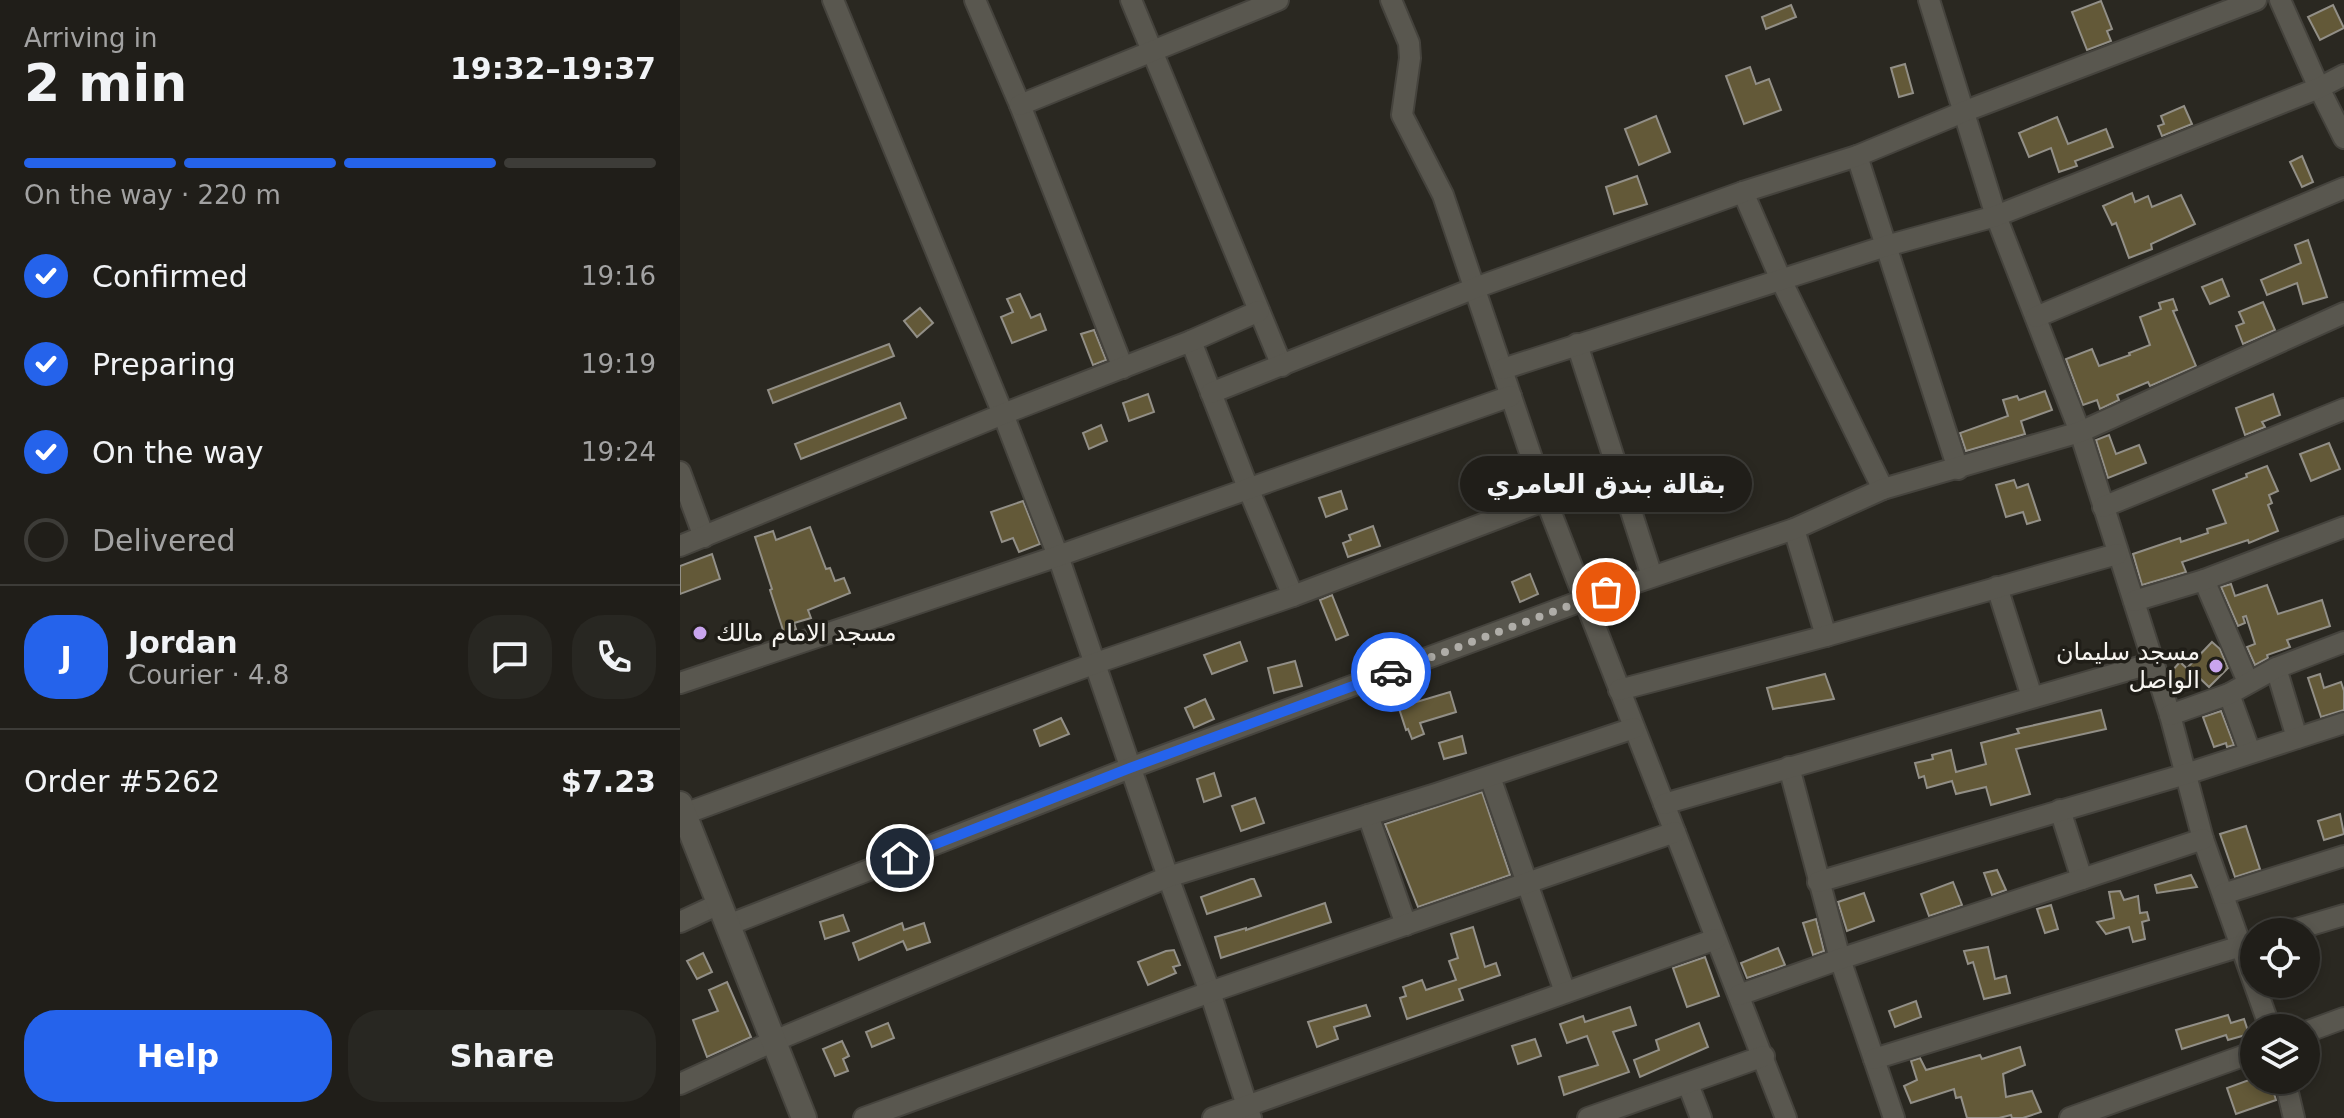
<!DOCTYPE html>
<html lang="en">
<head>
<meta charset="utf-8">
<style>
	:root { --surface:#201e19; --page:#282722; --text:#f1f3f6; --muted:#a2a2a2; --line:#3d3c38; --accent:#2563eb }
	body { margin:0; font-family:"DejaVu Sans","Noto Naskh Arabic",sans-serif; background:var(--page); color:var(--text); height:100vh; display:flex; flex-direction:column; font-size:30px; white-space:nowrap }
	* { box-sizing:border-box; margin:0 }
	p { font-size:26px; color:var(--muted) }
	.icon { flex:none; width:44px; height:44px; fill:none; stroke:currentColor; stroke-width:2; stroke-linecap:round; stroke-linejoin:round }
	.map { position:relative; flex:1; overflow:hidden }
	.details { display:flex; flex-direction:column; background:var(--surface); width:680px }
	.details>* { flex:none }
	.buttons { position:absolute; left:1560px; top:918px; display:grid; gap:16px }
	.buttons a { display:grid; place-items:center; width:80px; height:80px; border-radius:50%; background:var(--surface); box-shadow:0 4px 12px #0003,0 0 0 2px var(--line); font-size:40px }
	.pin { position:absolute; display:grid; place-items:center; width:68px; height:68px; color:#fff; margin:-34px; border:4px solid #fff; border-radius:50%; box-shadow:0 2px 8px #0007 }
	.courier { position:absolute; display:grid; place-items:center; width:80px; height:80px; margin:-40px; border:6px solid #2563eb; border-radius:50%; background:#fff; color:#222; box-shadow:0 2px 10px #0007 }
	.bubble { position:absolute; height:56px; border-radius:28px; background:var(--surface); box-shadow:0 4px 12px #0003,0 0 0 2px var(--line); font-size:26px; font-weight:600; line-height:56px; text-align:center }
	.summary em { font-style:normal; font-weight:600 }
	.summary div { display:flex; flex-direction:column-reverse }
	.summary { display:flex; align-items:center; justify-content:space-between; height:136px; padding:0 24px }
	h1 { font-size:52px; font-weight:600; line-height:60px }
	.bar { display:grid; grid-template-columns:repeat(4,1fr); gap:12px 8px; align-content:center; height:96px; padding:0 24px }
	.bar i { height:10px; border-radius:6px; background:var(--line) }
	.bar .selected { background:var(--accent) }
	.bar p { grid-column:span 4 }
	.line { display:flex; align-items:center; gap:20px; padding:0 24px; border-top:2px solid var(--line) }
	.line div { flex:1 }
	.round { display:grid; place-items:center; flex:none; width:84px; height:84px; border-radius:32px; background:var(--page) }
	ol { padding:0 24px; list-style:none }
	li { display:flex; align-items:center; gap:24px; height:88px }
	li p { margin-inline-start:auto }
	li .icon { padding:8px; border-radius:50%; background:var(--accent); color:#fff; stroke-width:4 }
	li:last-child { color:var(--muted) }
	li i { width:44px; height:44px; border:4px solid var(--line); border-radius:50% }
	.button { display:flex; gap:16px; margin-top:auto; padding:16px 24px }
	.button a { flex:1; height:92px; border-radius:32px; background:var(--accent); color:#fff; font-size:32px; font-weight:600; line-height:92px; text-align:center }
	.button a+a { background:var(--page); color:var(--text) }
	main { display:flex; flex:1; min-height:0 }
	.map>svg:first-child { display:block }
</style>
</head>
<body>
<main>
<section class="details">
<div class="summary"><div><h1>2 min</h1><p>Arriving in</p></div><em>19:32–19:37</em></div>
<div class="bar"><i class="selected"></i><i class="selected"></i><i class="selected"></i><i></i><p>On the way · 220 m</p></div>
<ol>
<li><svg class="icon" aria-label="check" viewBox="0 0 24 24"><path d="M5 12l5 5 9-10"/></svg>Confirmed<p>19:16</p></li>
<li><svg class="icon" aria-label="check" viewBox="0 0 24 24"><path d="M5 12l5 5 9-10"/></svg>Preparing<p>19:19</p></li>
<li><svg class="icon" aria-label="check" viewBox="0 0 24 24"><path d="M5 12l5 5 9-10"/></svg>On the way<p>19:24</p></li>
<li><i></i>Delivered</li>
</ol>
<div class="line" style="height:144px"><b class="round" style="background:var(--accent);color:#fff">J</b><div><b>Jordan</b><p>Courier · 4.8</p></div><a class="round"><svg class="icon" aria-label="chat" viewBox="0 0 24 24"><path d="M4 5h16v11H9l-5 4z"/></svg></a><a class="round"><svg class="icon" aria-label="phone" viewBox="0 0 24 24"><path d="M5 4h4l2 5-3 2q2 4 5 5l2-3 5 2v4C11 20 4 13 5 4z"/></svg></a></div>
<div class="line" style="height:104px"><div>Order #5262</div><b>$7.23</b></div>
<div class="button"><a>Help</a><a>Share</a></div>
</section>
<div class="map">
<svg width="1664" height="1118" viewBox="0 0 1664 1118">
	<rect width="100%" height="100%" fill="#2a2821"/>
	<g fill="#635938" stroke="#928f87" stroke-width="2">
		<path d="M1421,1l11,28 -5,2 4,10 -24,9 -15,-38z"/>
		<path d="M1111,5l5,12 -30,12 -4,-12z"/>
		<path d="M1653,5l11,23 -24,12 -12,-23z"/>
		<path d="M1225,64l8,29 -14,4 -8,-29z"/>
		<path d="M1070,67l6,17 13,-5 12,31 -37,14 -18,-48z"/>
		<path d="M1504,106l8,18 -30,12 -4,-10 6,-2 -3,-8z"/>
		<path d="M976,116l14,36 -31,13 -14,-36z"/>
		<path d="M1377,117l11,27 38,-15 7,18 -38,14 2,5 -18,6 -8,-24 -22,9 -10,-24z"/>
		<path d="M1622,156l11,26 -11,5 -12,-25z"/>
		<path d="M957,176l10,28 -33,10 -8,-27z"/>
		<path d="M1452,193l3,9 13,-6 4,11 29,-12 14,29 -44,20 1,5 -23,9 -13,-35 -4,2 -9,-19z"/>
		<path d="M1628,240l19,57 -24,7 -6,-21 -30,12 -6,-15 40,-17 -6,-18z"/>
		<path d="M1542,279l7,17 -19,8 -8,-17z"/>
		<path d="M340,294l11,24 9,-4 6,16 -34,13 -11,-26 12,-5 -6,-13z"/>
		<path d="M1493,299l4,11 -4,1 23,55 -46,20 -2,-4 -31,13 2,5 -19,9 -3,-9 -14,5 -17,-46 26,-10 7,17 31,-11 -1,-2 21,-8 -10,-28 21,-8 -2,-6z"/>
		<path d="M1583,302l12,28 -32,14 -7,-18 8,-3 -5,-11z"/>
		<path d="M240,308l13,15 -16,14 -13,-16z"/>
		<path d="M414,330l12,30 -13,5 -12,-31z"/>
		<path d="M209,344l5,12 -121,47 -5,-13z"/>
		<path d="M1365,391l7,19 -31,11 4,13 -59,17 -6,-18 48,-17 -5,-16 14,-4 2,4z"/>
		<path d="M468,394l6,18 -25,9 -6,-18z"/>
		<path d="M1593,394l7,21 -18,7 3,5 -20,8 -9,-27z"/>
		<path d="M220,403l6,15 -105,41 -6,-15z"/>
		<path d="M421,425l6,16 -18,8 -6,-16z"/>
		<path d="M1429,435l7,19 23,-9 7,18 -38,15 -12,-38z"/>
		<path d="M1649,443l11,26 -29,12 -11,-27z"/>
		<path d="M1587,466l11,25 -9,4 3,8 -4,2 10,26 -29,12 -1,-3 -66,22 4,10 -44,13 -9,-31 47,-16 1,4 27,-9 -1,-4 19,-6 -13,-33 34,-13 -1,-3z"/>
		<path d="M922,470l4,13 -42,17 -4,-9z"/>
		<path d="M1334,480l3,8 11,-4 12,36 -13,4 -4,-12 -17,5 -10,-32z"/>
		<path d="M661,491l6,18 -21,8 -7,-19z"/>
		<path d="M343,501l17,43 -21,8 -6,-14 -11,4 -11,-30z"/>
		<path d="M693,526l7,20 -32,11 -5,-14 8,-3 -2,-5z"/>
		<path d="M130,527l16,42 4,-1 5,13 9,-3 6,15 -42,17 3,8 -17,5 2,6 -12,4 -14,-43 2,-1 -17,-52 18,-6 3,9z"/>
		<path d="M32,554l8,25 -40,15v-28z"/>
		<path d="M850,574l8,20 -18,8 -8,-20z"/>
		<path d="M1551,584l4,12 32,-11 11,29 44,-14 8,26 -43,14 3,7 -23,8 1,3 -13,7 -8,-18 8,-3 -9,-28 -3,1 2,6 -7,3 -17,-39z"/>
		<path d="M652,595l16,40 -12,5 -16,-40z"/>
		<path d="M560,642l7,19 -35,13 -8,-19z"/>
		<path d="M1532,642l8,7 8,19 -19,19 -21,-20z"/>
		<path d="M615,661l7,25 -28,7 -6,-25z"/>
		<path d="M1500,662l15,14 -13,13 -10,-9 -2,-7z"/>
		<path d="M1145,674l9,25 -61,10 -6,-21z"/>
		<path d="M1640,674l4,14 17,-6 3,9v19l-23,7 -13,-39z"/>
		<path d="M730,692l3,11 37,-11 6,20 -36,11 4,11 -12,5 -4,-10 -2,1 -11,-34z"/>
		<path d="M525,699l9,20 -20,9 -9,-20z"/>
		<path d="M1421,710l5,19 -90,20 14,45 -39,11 -5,-18 -30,7 -4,-13 -25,7 -3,-12 -5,2 -4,-15 18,-4 -1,-4 19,-5 5,22 30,-8 -5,-21 38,-10 -2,-4z"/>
		<path d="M1541,711l13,34 -7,2 -1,-4 -12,4 -11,-30z"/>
		<path d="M381,718l8,16 -29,12 -6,-16z"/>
		<path d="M782,736l4,17 -22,6 -5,-16z"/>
		<path d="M534,773l7,23 -17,6 -7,-23z"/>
		<path d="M802,792l28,83 -92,32 -33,-83z"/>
		<path d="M575,798l9,25 -23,8 -9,-25z"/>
		<path d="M1660,814l4,20 -20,6 -6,-19z"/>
		<path d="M1566,826l14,43 -25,8 -15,-43z"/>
		<path d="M1317,870l9,20 -14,5 -8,-22z"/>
		<path d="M1511,875l6,12 -40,6 -2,-8z"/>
		<path d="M571,879h3l7,17 -54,18 -6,-17z"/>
		<path d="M1273,882l9,23 -33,11 -8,-22z"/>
		<path d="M1440,891l4,9 14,-4 2,17 7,-1 2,8 -7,2 3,17 -12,3 -4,-15 -23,7 -9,-12 17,-4 -5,-26z"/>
		<path d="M1184,893l10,28 -27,10 -9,-29z"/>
		<path d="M645,903l6,19 -110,36 -6,-21 31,-9v2z"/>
		<path d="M1371,905l7,24 -13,4 -8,-24z"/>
		<path d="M163,915l6,16 -24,8 -5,-17z"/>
		<path d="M1136,919l8,32 -11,4 -10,-32z"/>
		<path d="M222,923l2,7 20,-7 6,19 -23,8 -4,-9 -44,19 -6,-17z"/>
		<path d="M793,927l12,40 11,-4 4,12 -41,14 4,11 -56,19 -7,-21 6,-2 -3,-9 19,-7 4,10 30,-10 -7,-19 9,-3 -7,-24z"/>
		<path d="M1308,947l7,32 11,-3 4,17 -26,6 -11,-37 -5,2 -4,-13z"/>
		<path d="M1098,948l7,17 -38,13 -6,-15z"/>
		<path d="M494,950l6,15 -7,2 3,6 -28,12 -10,-23 28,-11z"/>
		<path d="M23,953l9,19 -15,7 -10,-18z"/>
		<path d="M1025,957l14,39 -32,11 -14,-39z"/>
		<path d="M47,982l24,55 -44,20 -14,-37 25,-9 -9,-21z"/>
		<path d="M1236,1001l5,16 -26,10 -6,-16z"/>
		<path d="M686,1005l4,11 -36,11 4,12 -21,8 -9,-25z"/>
		<path d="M950,1007l6,18 -23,7 16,40 -65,23 -5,-18 39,-12 -11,-29 -20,7 -7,-19 23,-8 2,6z"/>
		<path d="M1548,1015l3,8 13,-4 5,15 -21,6 -2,-5 -44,14 -6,-19z"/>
		<path d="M208,1023l6,15 -22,9 -6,-15z"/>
		<path d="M1019,1023l9,24 -68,30 -6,-17 25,-10 -3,-10z"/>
		<path d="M855,1039l6,17 -23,8 -6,-18z"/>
		<path d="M162,1041l7,15 -6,3 5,12 -13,5 -12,-27z"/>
		<path d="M1340,1047l5,18 -22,9 3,23 26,-6 9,21 -18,6h-11l-1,-3 -12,3h-32l-6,-21 -5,1 -2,-9 -43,14 -7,-17 13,-6 -6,-19 9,-3 6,12 54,-15 2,4z"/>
		<path d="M1569,1080h21l6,20 -40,14 -9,-26z"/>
	</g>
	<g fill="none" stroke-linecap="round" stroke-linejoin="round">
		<g stroke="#45433d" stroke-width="24">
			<g id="minor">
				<path d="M153,0l170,414 55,142 110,321 42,115 41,126"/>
				<path d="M295,0l45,105 103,263"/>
				<path d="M451,0l151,366"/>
				<path d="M711,0l18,43 1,15 -8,57 41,80 103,305 240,618"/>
				<path d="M1249,0l67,216 84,216 90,283 33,124 67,189"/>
				<path d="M1600,0l39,88 25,50"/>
				<path d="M340,105l258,-105"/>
				<path d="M1177,156l101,313"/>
				<path d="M1063,192l38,88 102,209"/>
				<path d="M1356,317l308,-129"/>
				<path d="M511,341l57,147 45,108"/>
				<path d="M897,344l75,232"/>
				<path d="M823,369l383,-123 110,-30 323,-128 25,-13"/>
				<path d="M531,393l264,-105 268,-96 114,-36 106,-44 293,-112"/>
				<path d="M0,472l24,65"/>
				<path d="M1423,507l241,-98"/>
				<path d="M1114,529l32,107"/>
				<path d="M0,546l323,-132 188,-73 68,-30"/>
				<path d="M1524,580l44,102"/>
				<path d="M1317,587l35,110"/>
				<path d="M1454,601l70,-21 140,-53"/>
				<path d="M1596,668l21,70"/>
				<path d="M0,683l378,-127 453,-160"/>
				<path d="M939,690l207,-54 291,-82"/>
				<path d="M1549,694l21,58"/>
				<path d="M1490,715l59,-21 47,-26 68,-26"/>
				<path d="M1109,767l51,192 54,159"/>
				<path d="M810,777l75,215"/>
				<path d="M984,804l489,-141"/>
				<path d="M1380,810l22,69"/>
				<path d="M4,814l412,-151 197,-67 253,-96"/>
				<path d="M688,815l38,110"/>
				<path d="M1138,882l368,-108 158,-51"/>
				<path d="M1543,894l121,-38"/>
				<path d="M0,922l39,-18"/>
				<path d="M48,925l402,-157 454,-168 210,-71 89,-40 197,-57 264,-119"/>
				<path d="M1607,932l57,-17"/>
				<path d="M1059,995l101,-36 363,-120"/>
				<path d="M1626,1032l38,-14"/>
				<path d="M1194,1059l380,-117"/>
				<path d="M1605,1080l9,38"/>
				<path d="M0,1084l94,-43 394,-164 268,-83 198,-66"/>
				<path d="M1008,1084l13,34"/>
				<path d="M184,1118l346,-126 465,-160"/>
				<path d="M533,1118l503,-179"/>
				<path d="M908,1118l176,-62"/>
				<path d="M1390,1118l184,-66"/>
			</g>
		</g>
		<g stroke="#45433d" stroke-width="28">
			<path id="tertiary" d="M0,804l124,314"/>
		</g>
		<use href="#minor" stroke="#59574f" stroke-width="20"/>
		<use href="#tertiary" stroke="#59574f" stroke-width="24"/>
	</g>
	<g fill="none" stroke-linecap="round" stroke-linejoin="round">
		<path stroke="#afada8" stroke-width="8" stroke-dasharray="0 14.4" d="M711,672l215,-80"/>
		<path stroke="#2563eb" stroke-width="10" d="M220,858l230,-90 261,-96"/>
	</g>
	<g fill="#c9a5ee" stroke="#201e18" stroke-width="3">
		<circle cx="20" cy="633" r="8"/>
		<circle cx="1536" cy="666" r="8"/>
	</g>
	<g text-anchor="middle" stroke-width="7" stroke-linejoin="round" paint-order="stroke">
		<g font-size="24" fill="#f6f4f0" stroke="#201e18" text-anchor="start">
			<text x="36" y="641">مسجد الامام مالك</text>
			<text x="1520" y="660" text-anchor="end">مسجد سليمان<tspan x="1520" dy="28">الواصل</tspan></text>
		</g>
	</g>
</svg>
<div class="buttons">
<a><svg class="icon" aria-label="locate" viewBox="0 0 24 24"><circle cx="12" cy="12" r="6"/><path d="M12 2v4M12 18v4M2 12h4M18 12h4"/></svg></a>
<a><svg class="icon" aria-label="layers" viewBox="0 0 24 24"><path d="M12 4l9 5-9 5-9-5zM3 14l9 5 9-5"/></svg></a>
</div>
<div class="pin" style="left:926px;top:592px;background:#ea580c"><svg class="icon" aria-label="bag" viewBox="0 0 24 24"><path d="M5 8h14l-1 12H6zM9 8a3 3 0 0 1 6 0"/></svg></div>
<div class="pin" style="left:220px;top:858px;background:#1f2937"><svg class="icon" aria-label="home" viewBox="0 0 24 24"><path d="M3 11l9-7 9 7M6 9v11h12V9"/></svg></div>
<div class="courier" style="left:711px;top:672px"><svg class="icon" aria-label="car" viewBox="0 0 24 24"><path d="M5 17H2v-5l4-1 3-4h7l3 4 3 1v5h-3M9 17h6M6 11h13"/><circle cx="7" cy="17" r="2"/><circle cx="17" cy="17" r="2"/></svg></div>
<div class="bubble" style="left:780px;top:456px;width:292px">بقالة بندق العامري</div>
</div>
</main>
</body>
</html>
